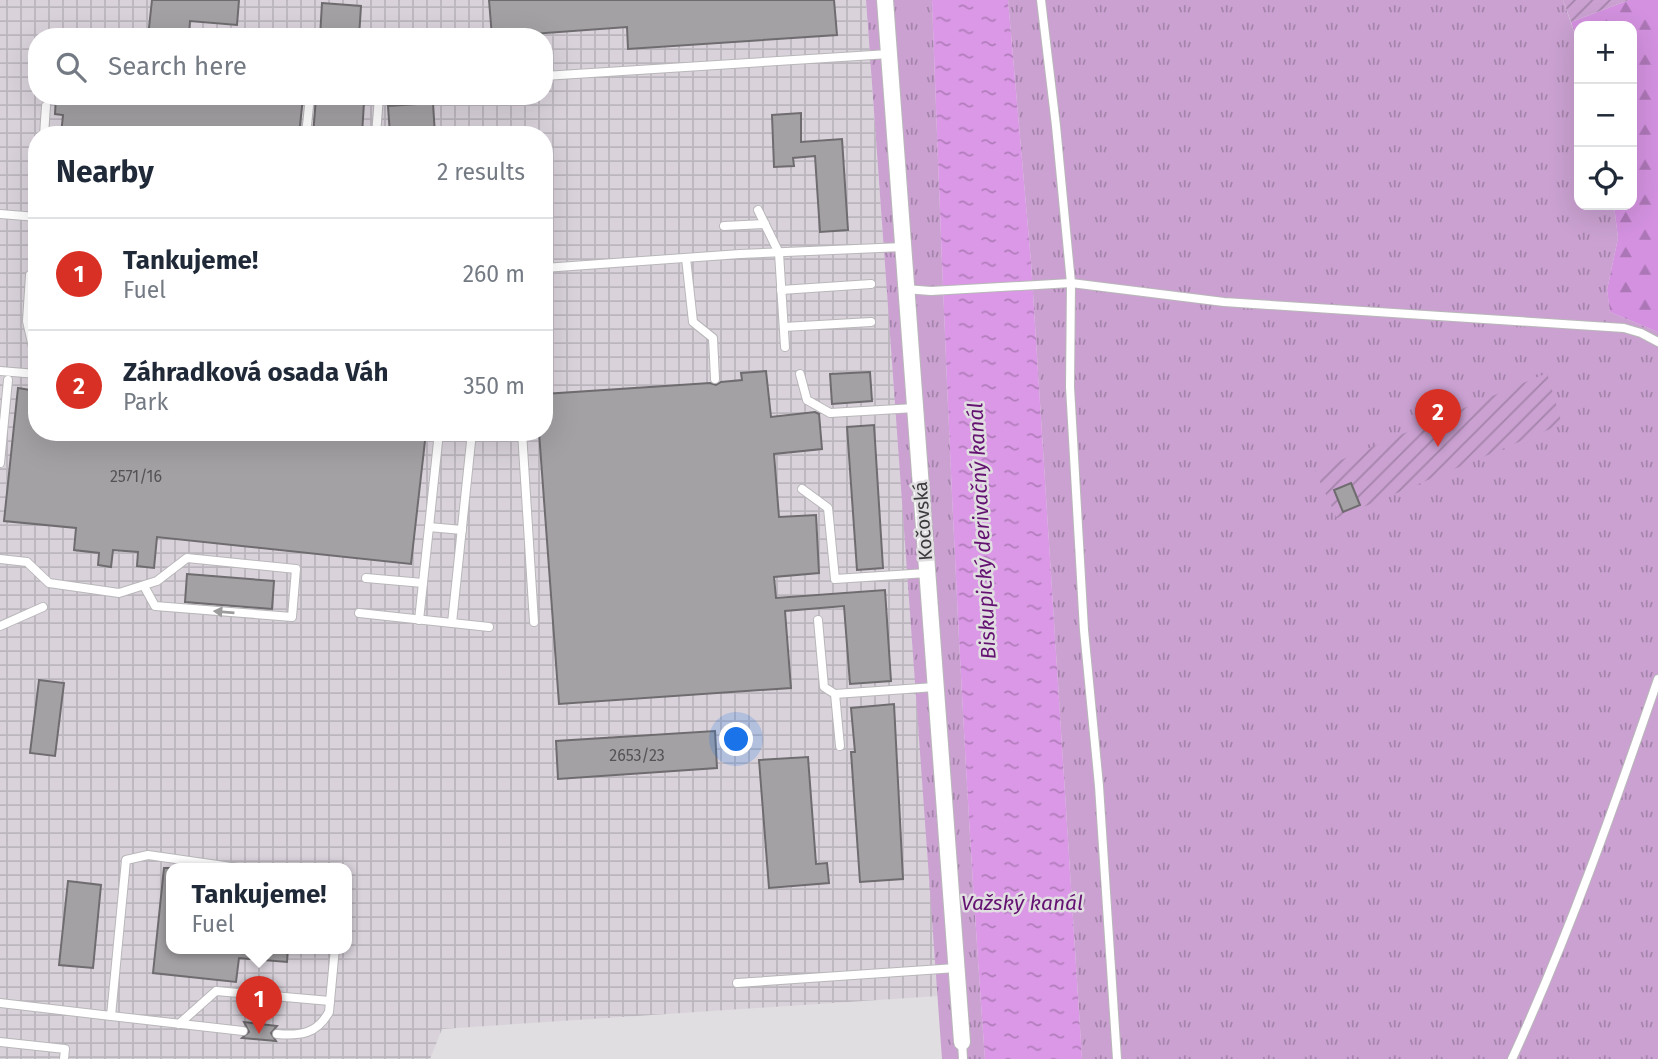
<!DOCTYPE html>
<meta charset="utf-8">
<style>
body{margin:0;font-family:"Fira Sans",sans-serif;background:#f6f6f7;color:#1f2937}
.controls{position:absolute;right:21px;top:21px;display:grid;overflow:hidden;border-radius:14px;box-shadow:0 7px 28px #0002}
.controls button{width:63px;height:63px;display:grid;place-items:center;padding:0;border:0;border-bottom:2px solid #e0e1e3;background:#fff;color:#1f2937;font:35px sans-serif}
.you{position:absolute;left:737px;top:740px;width:24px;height:24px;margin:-18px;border:5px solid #fff;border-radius:50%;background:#1a73e8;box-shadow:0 0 0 10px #1a73e833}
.badge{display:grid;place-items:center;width:46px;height:46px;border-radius:50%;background:#d93025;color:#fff;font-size:23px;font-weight:700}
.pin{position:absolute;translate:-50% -58px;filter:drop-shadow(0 2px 4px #0008)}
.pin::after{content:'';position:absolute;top:37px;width:24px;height:21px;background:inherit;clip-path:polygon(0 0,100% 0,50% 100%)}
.popup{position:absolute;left:166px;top:863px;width:186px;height:91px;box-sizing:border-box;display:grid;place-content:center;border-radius:14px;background:#fff;filter:drop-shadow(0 2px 5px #0005);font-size:23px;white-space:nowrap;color:#747a83}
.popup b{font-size:26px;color:#1f2937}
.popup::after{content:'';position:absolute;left:50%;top:100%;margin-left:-14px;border:14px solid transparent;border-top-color:#fff}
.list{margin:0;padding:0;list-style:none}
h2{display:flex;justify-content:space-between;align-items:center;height:91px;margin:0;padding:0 28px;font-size:30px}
h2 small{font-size:23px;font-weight:400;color:#747a83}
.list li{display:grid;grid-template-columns:46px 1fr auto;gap:21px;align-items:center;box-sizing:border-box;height:112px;padding:0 28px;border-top:2px solid #e0e1e3}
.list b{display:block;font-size:26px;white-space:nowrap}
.list p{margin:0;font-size:23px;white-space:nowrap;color:#747a83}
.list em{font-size:23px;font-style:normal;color:#747a83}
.icon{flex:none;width:38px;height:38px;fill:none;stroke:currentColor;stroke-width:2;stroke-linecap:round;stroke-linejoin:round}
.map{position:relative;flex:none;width:1658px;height:1059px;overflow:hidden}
.search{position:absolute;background:#fff;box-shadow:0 7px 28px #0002;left:28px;top:28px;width:525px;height:77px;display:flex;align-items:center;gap:18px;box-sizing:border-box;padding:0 24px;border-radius:28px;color:#747a83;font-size:26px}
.panel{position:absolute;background:#fff;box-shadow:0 7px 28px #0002;left:28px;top:126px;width:525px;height:315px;border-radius:28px}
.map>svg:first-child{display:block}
.industrial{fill:url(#industrial-grid);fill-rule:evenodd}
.grass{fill:url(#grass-tufts)}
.forest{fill:url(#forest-firs)}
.garden{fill:url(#garden-furrows)}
.water{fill:url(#water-ripples)}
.building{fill:#a4a1a4;stroke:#6f6c6f;stroke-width:2}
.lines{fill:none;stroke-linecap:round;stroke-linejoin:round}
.lane-casing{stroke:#b9b7b9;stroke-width:10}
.street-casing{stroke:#b9b7b9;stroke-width:18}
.lane{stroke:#fff;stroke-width:8}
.street{stroke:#fff;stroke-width:16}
.oneway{fill:#9d9c9d}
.labels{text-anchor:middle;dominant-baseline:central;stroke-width:5;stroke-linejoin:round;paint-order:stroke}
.number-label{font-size:16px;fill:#555455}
.street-label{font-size:19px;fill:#3b3a3b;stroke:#e0dee0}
.water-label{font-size:21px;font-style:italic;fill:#641272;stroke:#e0dee0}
</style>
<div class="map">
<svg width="1658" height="1059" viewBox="0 0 1658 1059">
<defs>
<pattern id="industrial-grid" width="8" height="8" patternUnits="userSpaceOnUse" patternTransform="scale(1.75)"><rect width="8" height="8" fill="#d9d2db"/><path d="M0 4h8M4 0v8" fill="none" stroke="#bbb5bd"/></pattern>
<pattern id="grass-tufts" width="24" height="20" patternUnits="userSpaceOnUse" patternTransform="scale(1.75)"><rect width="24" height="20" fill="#caa1d1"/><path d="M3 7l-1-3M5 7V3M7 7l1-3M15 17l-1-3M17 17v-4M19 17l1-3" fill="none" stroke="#a584ab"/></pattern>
<pattern id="forest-firs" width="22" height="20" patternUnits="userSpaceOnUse" patternTransform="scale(1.75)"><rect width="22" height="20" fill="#d391df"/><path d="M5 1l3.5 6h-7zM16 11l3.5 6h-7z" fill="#ac77b6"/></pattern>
<pattern id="garden-furrows" width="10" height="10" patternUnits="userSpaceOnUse" patternTransform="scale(1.75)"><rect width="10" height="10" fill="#caa1d1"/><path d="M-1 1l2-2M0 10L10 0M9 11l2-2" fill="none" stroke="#a584ab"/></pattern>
<pattern id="water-ripples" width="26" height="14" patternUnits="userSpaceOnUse" patternTransform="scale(1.75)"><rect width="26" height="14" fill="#da98e6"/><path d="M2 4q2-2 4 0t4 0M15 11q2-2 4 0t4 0" fill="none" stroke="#b27dbc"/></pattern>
</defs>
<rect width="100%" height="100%" fill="#e0dee0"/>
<!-- industrial -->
<path class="industrial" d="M0 0H866L938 996 442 1029 430 1059H0ZM37 37H544V96H37ZM37 135H544V432H37ZM172 868H346V948H172Z"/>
<!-- grass -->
<g class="grass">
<path d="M866 0H932C945 353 959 707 985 1059H942Z"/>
<polygon points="1008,0 1563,0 1579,46 1579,205 1614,205 1618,238 1607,290 1610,312 1658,332 1658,1059 1082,1059 1031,262"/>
</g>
<!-- forest -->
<polygon class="forest" points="1629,0 1658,0 1658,332 1610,312 1607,290 1618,238 1614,205 1632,205 1632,26 1579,26 1579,46 1571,22"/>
<!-- garden -->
<g class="garden">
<polygon points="1563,0 1629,0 1571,22"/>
<polygon points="1547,373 1562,424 1337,518 1315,471"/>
</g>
<!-- water -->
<path class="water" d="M932 0H1008L1031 262 1082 1059H985C959 707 945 353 932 0Z"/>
<!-- building -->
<g class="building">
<polygon points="152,0 239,0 237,25 190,21 189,37 148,37"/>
<polygon points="489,0 834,0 837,35 628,49 627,27 492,37"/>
<polygon points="322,3 361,6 359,37 320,37"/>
<polygon points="56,96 298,96 303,97 299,135 61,135 63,115 55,114"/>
<polygon points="316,98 364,102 362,135 313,135"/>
<polygon points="433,103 435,135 390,135 388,106"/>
<polygon points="801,113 801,142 842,139 848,230 820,232 815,156 793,158 794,166 774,167 772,115"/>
<polygon points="766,371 771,417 815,412 819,414 822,449 774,454 779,517 816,515 819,573 774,577 776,598 885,590 891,681 850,684 844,606 785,611 791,688 559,704 539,432 544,432 544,394 710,383 716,385 721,382 742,380 741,373"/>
<polygon points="870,372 872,401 832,404 830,374"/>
<polygon points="18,388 37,391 37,432 426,432 411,564 157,537 154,568 137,566 138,552 113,550 111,567 98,565 99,553 74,550 76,528 4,521"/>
<polygon points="874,425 883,568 857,570 847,427"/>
<polygon points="1351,483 1360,505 1343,512 1334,490"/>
<polygon points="187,574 274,581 272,609 185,602"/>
<polygon points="39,680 64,683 55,756 30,753"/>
<polygon points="894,704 903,879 860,882 851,752 855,752 851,708"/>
<polygon points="715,731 717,768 558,779 556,741"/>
<polygon points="808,757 816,864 827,863 829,883 769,888 759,760"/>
<polygon points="164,868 172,868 172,948 288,948 287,962 239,958 236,982 153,973"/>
<polygon points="68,881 101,885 93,968 59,965"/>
<polygon points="244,1022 277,1026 271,1033 276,1041 242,1038 249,1032"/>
</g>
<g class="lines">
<!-- lane casing -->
<g class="lane-casing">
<g id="lane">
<polyline points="1041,0 1056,126 1071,283 1070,387 1084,630 1099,786 1117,1059"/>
<polyline points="544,76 889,54"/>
<polyline points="44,135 46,106"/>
<polyline points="306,135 310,96"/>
<polyline points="376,135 379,96"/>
<polyline points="758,210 779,253 785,347"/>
<polyline points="0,214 37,217"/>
<polyline points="724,226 765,224"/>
<polyline points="686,258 693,322 713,338 715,379"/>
<polyline points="544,268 740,254 903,247"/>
<polyline points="905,289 931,291 1071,283 1224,302 1624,328 1641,333 1658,342"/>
<polyline points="781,290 871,284"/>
<polyline points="784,327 871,322"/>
<polyline points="35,356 27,321 30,275 37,275"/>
<polyline points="0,371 37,374"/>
<polyline points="800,374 807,400 830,413 915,408"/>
<polyline points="472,432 452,623 489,627"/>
<polyline points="522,432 534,622"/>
<polyline points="0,463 8,380"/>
<polyline points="802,489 828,508 835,579 927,573"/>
<polyline points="429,527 439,432"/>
<polyline points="0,559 27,562 49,583 119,593 157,581 187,558 296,569 292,617 155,606 144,586"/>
<polyline points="366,578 423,583"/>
<polyline points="359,613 452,623"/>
<polyline points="419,620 429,527 462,530"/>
<polyline points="818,620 824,687 835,694"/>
<polyline points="0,626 43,607"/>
<polyline points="840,746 835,694 935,687"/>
<polyline points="737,983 956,968"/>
<polyline points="0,1003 111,1016 126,860 148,855 238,868"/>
<polyline points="111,1016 243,1031"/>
<polyline points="179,1024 216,991 330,1001"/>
<path d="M277 1034C300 1036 317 1034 329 1012L335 948"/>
<polyline points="0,1042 65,1049 64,1059"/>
<polyline points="962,1042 963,1059"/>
<path d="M1512 1059C1569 935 1614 807 1658 679"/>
</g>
</g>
<!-- street casing -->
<g class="street-casing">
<polyline id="street" points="885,0 962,1042"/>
</g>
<!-- lane -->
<use href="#lane" class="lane"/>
<!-- street -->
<use href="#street" class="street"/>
</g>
<!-- one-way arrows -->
<defs><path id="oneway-solid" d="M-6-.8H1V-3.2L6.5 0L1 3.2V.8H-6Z" transform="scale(1.75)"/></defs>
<use class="oneway" href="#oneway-solid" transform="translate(224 612) rotate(-175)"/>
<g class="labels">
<!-- number labels -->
<g class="number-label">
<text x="136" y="476">2571/16</text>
<text x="637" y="755">2653/23</text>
</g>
<!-- street labels -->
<g class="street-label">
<text transform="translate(923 521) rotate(-94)">Kočovská</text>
</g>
<!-- water labels -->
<g class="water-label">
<text transform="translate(982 531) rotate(-93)">Biskupický derivačný kanál</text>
<text x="1022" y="903">Važský kanál</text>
</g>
</g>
</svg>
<div class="controls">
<button>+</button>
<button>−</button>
<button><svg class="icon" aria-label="locate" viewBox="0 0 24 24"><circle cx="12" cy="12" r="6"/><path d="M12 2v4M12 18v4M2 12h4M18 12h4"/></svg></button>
</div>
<div class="you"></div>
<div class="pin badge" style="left:259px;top:1034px">1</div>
<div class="popup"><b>Tankujeme!</b>Fuel</div>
<div class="pin badge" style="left:1438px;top:447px">2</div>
<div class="search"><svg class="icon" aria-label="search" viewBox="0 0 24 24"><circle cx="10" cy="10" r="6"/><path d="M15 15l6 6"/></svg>Search here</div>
<section class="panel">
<h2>Nearby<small>2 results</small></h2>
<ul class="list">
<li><span class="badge">1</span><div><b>Tankujeme!</b><p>Fuel</p></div><em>260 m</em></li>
<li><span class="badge">2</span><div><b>Záhradková osada Váh</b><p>Park</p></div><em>350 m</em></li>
</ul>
</section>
</div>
